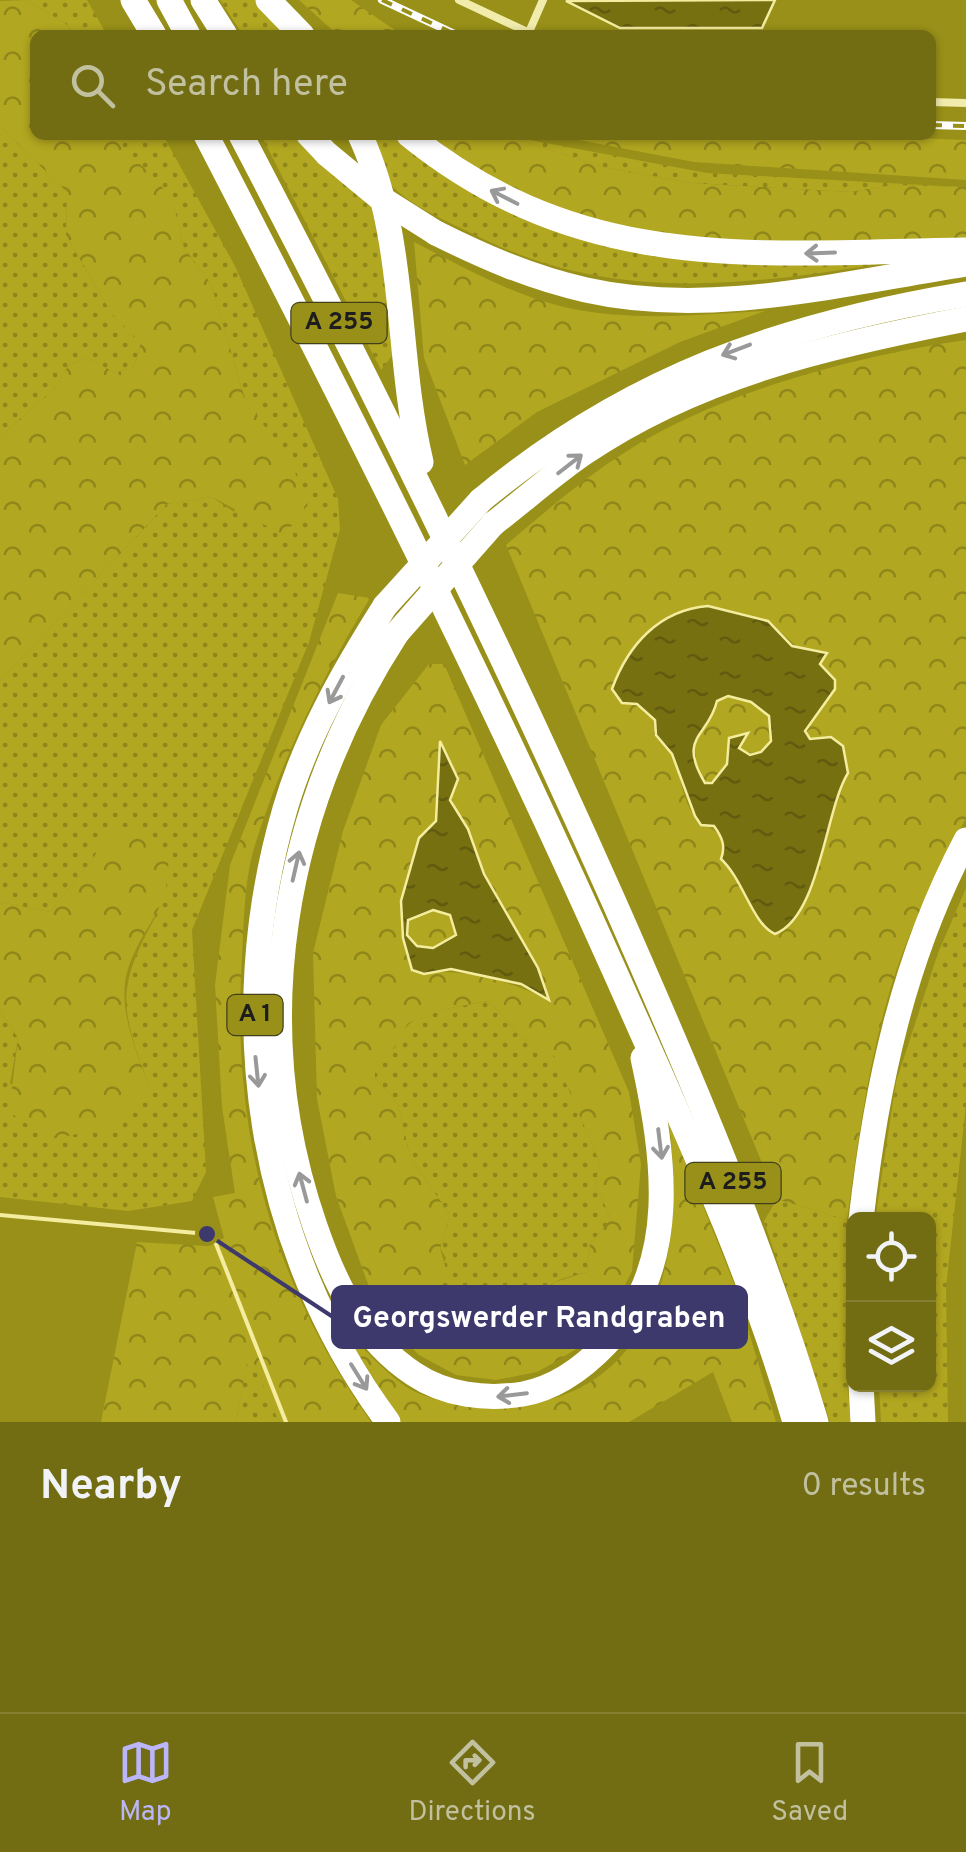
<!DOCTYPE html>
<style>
body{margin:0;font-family:Overpass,sans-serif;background:#7a7420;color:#f1f3f6}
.controls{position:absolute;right:30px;bottom:30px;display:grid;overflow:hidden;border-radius:15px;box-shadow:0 2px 8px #0004}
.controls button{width:90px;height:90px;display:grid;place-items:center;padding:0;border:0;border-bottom:2px solid #847f32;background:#726c12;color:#f1f3f6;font:50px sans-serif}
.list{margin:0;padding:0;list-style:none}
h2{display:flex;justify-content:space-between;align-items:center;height:130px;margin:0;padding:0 40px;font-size:42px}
h2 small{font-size:32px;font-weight:400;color:#c1c09f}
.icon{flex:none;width:55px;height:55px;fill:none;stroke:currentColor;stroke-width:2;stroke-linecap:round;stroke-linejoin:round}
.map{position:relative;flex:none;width:966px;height:1422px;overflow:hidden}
.search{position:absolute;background:#726c12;box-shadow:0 2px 8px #0004;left:30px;right:30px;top:30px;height:110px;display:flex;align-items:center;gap:25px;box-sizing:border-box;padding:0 35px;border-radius:15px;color:#c1c09f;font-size:38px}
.sheet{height:290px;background:#726c12}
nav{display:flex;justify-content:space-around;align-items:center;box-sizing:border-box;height:140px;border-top:2px solid #847f32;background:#726c12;font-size:28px;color:#c1c09f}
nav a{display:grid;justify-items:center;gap:5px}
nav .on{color:#bbb6fa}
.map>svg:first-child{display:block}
.grass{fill:url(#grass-dots)}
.forest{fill:url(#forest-crowns);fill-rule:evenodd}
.water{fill:url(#water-ripples);stroke:#f4ec9f;stroke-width:2.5;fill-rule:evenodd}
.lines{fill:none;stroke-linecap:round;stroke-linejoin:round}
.stream{stroke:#f4ec9f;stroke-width:4}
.lane{stroke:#f1ecac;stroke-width:8}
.highway{stroke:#fff;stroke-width:25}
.rail-casing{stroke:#fff;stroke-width:8}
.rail{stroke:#989018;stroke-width:4;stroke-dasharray:11;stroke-linecap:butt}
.highway-bridge{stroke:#fff;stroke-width:25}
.oneway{stroke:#999}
.labels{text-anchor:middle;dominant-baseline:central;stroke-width:9;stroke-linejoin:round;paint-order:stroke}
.shield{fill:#989018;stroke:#42401c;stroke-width:2.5}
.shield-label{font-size:25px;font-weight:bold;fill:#1d1d1d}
.leader{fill:none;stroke:#3d396c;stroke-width:4}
.callout-dot{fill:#3d396c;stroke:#989018;stroke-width:4}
.callout{fill:#3d396c;stroke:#3d396c;stroke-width:4}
.callout-label{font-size:30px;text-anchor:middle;font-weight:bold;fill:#fff}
</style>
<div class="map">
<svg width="966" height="1422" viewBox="0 0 966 1422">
<defs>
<pattern id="grass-dots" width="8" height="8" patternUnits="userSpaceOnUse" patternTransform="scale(2.5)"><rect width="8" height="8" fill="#b2a720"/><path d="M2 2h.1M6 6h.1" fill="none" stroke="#90871b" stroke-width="1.8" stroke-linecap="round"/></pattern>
<pattern id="forest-crowns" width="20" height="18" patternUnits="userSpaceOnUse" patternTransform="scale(2.5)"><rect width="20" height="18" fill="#b2a720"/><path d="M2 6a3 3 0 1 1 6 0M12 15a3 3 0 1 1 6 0" fill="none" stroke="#90871b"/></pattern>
<pattern id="water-ripples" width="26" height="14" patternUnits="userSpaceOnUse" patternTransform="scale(2.5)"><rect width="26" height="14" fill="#767010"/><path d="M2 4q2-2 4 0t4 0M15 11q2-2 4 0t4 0" fill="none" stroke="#605b0f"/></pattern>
</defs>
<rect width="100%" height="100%" fill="#989018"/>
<!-- grass -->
<g class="grass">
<polygon points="26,0 87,0 107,35 75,35 66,24"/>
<polygon points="220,0 256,0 285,35 243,35"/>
<polygon points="0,126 67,192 66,235 112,314 141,342 134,367 115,373 88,358 69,365 55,388 0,437"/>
<path d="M109 135H163L235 266 338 499 340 529 309 642 192 930 206 1172 192 1201 128 1211 0 1197V1011L18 1038 10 1084 149 1086C120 1006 115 990 157 914L112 828 93 859 50 912 0 902V681L167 504 212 497 234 512 266 430 244 396 211 284 184 248 174 206Z"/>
<polygon points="261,135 291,135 380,211 394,353 381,370"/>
<path d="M370 135H398L929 256C770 281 626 311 475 235 449 222 410 206 390 184 380 173 375 149 370 135Z"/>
<polygon points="503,135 707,173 959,187 894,185 850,192 691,183 604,167"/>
<polygon points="966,888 966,1105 946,1287 948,1422 881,1422 879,1385 928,1384 928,1220 876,1219 877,1207 896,1082 938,953"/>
<path d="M487 1001C502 1012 508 1024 520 1036 530 1046 545 1046 555 1056L599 1161 596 1186 611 1219 590 1244 587 1272C577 1275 564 1277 555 1282 534 1293 522 1313 495 1311L486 1297 459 1292 437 1304 428 1302 446 1258 440 1248 450 1215 410 1157 398 1104 375 1078V1063L395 1048C403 1008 455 1009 487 1001Z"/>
<polygon points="777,1199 847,1220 845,1359 851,1422 830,1422 764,1221"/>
<polygon points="249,1350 279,1422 236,1422"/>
</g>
<!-- forest -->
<g class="forest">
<polygon points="26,0 66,24 75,35 35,35 35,135 109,135 159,182 174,206 184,248 211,284 244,396 293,468 308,502 298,522 280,533 212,497 167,504 0,681 0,437 55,388 69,365 88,358 115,373 134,367 141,343 112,314 66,235 67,192 0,126 0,1"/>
<polygon points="299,0 351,0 402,35 338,35"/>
<path d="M431 135H503L604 167 691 183 850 192 894 185 966 187V240C774 241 588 268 431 135Z"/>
<polygon points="553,135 834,135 966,140 966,180 694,162"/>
<path d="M414 242C461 266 512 295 564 307 629 322 699 315 765 311L680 342 537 412 465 465 424 358Z"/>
<path d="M966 340V818C938 872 909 928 891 987 868 1063 858 1141 847 1220L777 1199 506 545C545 512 584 478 627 451 719 392 859 355 966 340ZM708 606 768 621 835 680V688L805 731 810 739 831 738 848 773 795 917 744 884 721 859C731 832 709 831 695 816 682 802 681 772 672 755 664 741 657 737 655 720L637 704Z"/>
<path d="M338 593 370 598C323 676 282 758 255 845 244 880 244 921 242 958 231 1131 271 1280 371 1422H279L249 1352 236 1422H101L137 1242 207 1246 224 1238 213 1197 235 1193 222 1107 215 985 230 865Z"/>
<path d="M429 664H444L629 1092 641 1164 632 1271 615 1305 576 1349 555 1362 537 1372 496 1380 456 1375 419 1355 380 1317 336 1196 317 1099 313 953 343 831 381 725ZM437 764 484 874 549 999C511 983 466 967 424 974L403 938C415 892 449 807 437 764ZM487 1001C502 1012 508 1024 520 1036 530 1046 545 1046 555 1057L599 1161 596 1186 611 1219 590 1244 587 1272 555 1282 532 1300 504 1312 495 1311 476 1291C460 1292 443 1305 428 1302L446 1269 440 1248 450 1215 410 1157 398 1104 375 1078V1063L388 1058 408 1023 445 1009Z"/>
<path d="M728 696 751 702 769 716 771 741 761 752 744 753 738 748 748 733 729 749 727 764 717 779 705 783C677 735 708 739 717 701Z"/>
<path d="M134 827 149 834 168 854C171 909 148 917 130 963 114 1003 136 1049 149 1086L116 1127 50 1139 9 1112 18 1038 0 1011V902L50 912 93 859 111 828Z"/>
<path d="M433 910C449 911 457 919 456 935L433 948 416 947 407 935 408 920Z"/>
<path d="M668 1118 735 1286 776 1422H732L713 1372 629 1422H401L342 1328C363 1346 386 1375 410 1389 436 1404 477 1407 506 1406 662 1399 687 1243 668 1118Z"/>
</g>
<!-- water -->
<g class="water">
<polygon points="775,0 762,28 620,28 566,1"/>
<path d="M708 606 768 621 792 646 827 653 820 664 835 680V689L805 731 810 739 831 737 843 746 848 773C825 810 820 917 775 934 753 925 743 879 721 859 726 846 722 837 714 826L701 825 695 816 672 754 656 735 655 720 637 704 622 703 612 689C628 645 659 610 708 606ZM728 696 751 702 769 716 771 741 761 752 750 755 739 748 748 733 729 738 727 764 712 783H705C677 736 708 738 717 701Z"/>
<path d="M440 741 458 779 450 800 468 829 484 874 538 968 549 1000 521 984 451 969 424 974 412 970 403 938 401 901 419 838 436 821ZM433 910 450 915 456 935 433 948 417 946 407 935 408 920Z"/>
</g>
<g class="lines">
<!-- stream -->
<polyline class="stream" points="0,1215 207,1234 216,1244 286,1422"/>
<!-- lane -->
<g class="lane">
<polyline points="459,0 534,35"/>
<polyline points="529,32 543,0"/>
<polyline points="931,102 966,103"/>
</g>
<!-- highway -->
<g class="highway">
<polyline points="133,0 154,35"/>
<polyline points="169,0 188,35"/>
<polyline points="203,0 225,35"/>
<polyline points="268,0 302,35"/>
<path d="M206 135C349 411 488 688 615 972 681 1121 750 1266 795 1422"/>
<path d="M241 135C373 387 498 641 614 902 689 1072 763 1244 816 1422"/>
<polyline points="309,135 327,154"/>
<path d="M360 135C408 239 395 353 421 462"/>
<path d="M409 135C584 276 757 253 966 250"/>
<path d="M436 233C484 257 532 278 586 290 710 318 843 283 966 264"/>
<path d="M481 500C628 378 780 325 966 294"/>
<path d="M493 524C523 501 552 475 584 453 699 375 832 345 966 319"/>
<path d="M385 606C345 669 306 737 285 809 224 1017 258 1247 388 1422"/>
<path d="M397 633C282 810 245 1025 315 1226 335 1284 361 1339 414 1374 445 1395 486 1400 523 1394 556 1388 583 1368 606 1344 682 1265 664 1155 643 1058"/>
<path d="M861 1220C876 1086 903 959 966 840"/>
<polyline points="861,1384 863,1422"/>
</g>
<!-- rail casing -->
<g class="rail-casing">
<g id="rail">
<polyline points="382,0 457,35"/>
<polyline points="931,125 966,126"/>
</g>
</g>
<!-- rail -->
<use href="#rail" class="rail"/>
<!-- highway-bridge -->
<g class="highway-bridge">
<polyline points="327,154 379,197 436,233"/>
<polyline points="385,606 481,500"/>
<polyline points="397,633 493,524"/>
</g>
</g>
<!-- one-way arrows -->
<defs><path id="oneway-shaft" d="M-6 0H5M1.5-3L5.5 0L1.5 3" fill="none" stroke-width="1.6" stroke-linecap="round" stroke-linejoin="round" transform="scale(2.5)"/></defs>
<g class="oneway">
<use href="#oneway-shaft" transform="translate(504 197) rotate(-153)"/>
<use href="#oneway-shaft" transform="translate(820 253) rotate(178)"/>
<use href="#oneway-shaft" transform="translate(736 350) rotate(159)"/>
<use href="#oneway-shaft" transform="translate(570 464) rotate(-38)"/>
<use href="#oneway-shaft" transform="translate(336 690) rotate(118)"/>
<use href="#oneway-shaft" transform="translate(296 866) rotate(-77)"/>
<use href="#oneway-shaft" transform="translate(257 1072) rotate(84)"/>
<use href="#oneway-shaft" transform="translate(660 1144) rotate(83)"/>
<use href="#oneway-shaft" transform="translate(303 1187) rotate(-105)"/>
<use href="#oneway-shaft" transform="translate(359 1377) rotate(58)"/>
<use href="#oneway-shaft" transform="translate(512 1395) rotate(173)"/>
</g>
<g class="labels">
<!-- shield labels -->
<g class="shield">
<rect x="291.5" y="303" width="95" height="40" rx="8"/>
<rect x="227.5" y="995" width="55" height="40" rx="8"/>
<rect x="685.5" y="1163" width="95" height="40" rx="8"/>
</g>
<g class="shield-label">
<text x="339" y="323">A 255</text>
<text x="255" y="1015">A 1</text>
<text x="733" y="1183">A 255</text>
</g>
</g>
<!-- callouts -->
<path class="leader" d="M207 1234L333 1317"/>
<circle class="callout-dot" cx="207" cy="1234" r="10"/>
<rect class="callout" x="333" y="1287" width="413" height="60" rx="10"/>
<g class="callout-label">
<text x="539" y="1327">Georgswerder Randgraben</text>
</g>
</svg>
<div class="controls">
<button><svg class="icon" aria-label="locate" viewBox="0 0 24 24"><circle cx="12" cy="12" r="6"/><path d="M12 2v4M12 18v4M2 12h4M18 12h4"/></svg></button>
<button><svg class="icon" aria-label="layers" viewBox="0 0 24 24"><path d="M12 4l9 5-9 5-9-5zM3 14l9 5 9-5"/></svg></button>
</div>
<div class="search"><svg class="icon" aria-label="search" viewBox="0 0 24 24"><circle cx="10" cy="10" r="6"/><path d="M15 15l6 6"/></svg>Search here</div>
</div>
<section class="sheet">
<h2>Nearby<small>0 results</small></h2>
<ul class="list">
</ul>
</section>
<nav>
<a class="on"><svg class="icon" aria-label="map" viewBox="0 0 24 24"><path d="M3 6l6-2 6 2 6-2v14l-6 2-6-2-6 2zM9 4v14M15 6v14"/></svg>Map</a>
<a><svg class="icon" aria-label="directions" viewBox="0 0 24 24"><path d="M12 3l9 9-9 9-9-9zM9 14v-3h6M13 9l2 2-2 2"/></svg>Directions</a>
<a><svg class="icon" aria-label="saved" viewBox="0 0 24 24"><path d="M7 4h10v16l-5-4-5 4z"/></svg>Saved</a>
</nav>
